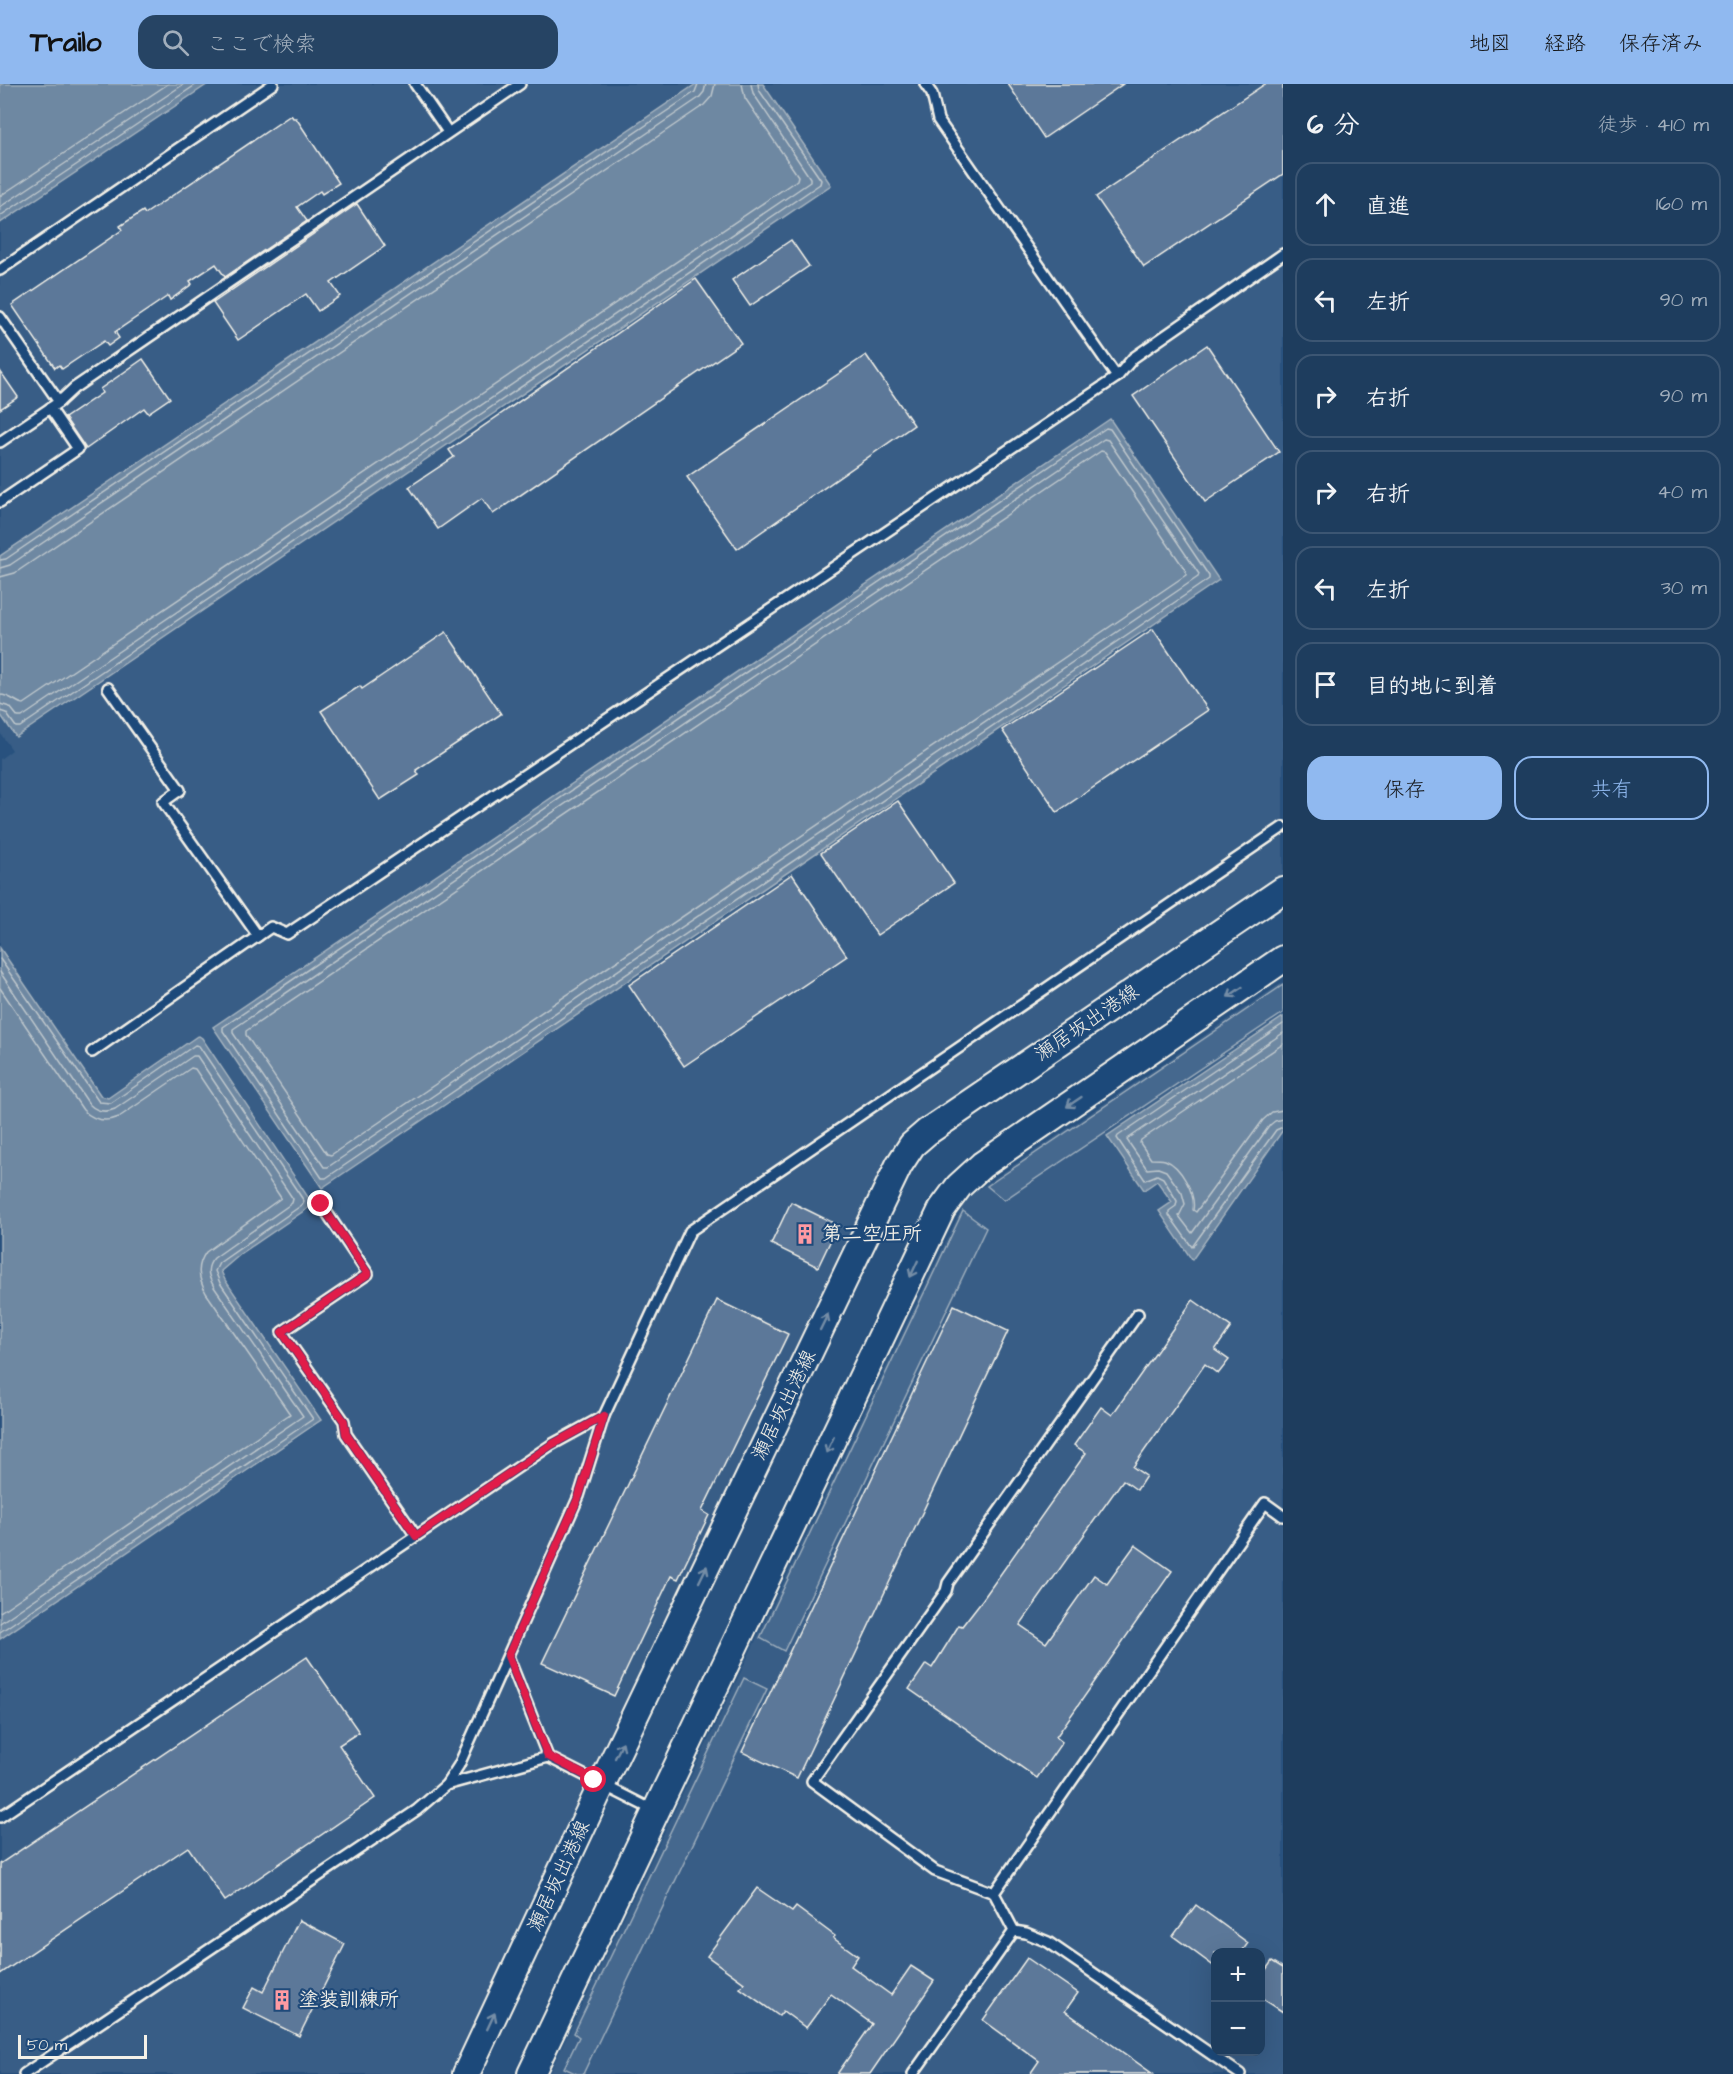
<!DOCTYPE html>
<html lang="ja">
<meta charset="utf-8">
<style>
body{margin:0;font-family:"Architects Daughter","Klee One",sans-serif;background:#264464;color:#f1f3f6}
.controls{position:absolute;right:18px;bottom:18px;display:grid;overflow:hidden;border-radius:12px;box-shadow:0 6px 24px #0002}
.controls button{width:54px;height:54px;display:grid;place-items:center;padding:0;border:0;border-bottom:2px solid #3c5673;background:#1e3d5e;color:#f1f3f6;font:30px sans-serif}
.scale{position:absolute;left:18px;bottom:15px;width:129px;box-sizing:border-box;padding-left:6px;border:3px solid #f4f1e8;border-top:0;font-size:16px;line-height:21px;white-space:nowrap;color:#f4f1e8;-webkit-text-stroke:4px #1f4a7a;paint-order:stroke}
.stop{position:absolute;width:18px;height:18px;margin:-14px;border:4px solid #e11d48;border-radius:50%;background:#fff}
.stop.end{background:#e11d48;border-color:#fff;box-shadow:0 2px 6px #0008}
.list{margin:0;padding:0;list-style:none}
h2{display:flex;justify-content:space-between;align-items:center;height:78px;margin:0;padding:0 24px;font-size:26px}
h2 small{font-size:20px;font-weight:400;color:#a1aebc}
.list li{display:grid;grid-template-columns:39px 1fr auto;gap:18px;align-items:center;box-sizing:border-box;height:84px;margin:0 12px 12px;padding:0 12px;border:2px solid #3c5673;border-radius:18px}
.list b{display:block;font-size:22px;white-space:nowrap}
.list em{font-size:20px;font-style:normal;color:#a1aebc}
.actions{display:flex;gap:12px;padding:18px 24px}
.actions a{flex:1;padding:14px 0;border:2px solid #90b9f0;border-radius:18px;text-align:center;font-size:21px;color:#90b9f0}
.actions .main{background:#90b9f0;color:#111}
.icon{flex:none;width:33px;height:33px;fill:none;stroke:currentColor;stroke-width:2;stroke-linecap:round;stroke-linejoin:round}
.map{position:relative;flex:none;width:1283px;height:1990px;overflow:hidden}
header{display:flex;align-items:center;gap:36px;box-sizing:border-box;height:84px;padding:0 30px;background:#90b9f0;color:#111}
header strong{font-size:28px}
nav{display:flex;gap:33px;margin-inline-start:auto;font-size:21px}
.search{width:420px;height:54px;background:#264464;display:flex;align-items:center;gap:15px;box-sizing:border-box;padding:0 21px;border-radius:18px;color:#a1aebc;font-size:22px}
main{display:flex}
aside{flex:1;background:#1e3d5e}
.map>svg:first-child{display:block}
.built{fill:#375d86;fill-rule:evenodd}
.green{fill:#45688e;stroke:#9cacbb;stroke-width:1.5}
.water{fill:#6e88a2;stroke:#a4b2be;stroke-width:1.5}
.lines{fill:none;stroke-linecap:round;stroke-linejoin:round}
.shore{stroke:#bec7cc;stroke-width:1.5}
.building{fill:#5b7899;stroke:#f4f1e8;stroke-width:1.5}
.service-casing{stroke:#f4f1e8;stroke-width:14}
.secondary-casing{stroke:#f4f1e8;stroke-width:30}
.service{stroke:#1f4a7a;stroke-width:9}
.secondary{stroke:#1f4a7a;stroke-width:26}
.oneway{stroke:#748da6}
.route{stroke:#e11d48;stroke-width:8}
.labels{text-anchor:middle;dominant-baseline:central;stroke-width:4.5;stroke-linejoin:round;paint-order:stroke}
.street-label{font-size:20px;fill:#f4f1e8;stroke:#1f4a7a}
.poi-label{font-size:20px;font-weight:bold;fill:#f4f1e8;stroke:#1f4a7a;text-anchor:start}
</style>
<header>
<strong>Trailo</strong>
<div class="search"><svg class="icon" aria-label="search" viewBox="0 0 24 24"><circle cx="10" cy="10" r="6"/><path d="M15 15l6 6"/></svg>ここで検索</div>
<nav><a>地図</a><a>経路</a><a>保存済み</a></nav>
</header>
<main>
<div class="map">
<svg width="1283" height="1990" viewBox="0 0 1283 1990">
<rect width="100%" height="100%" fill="#28517e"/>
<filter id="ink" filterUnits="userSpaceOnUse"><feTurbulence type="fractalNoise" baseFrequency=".0167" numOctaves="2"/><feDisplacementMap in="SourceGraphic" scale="12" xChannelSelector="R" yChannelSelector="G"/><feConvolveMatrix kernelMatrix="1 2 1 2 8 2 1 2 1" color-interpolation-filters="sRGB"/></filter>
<g filter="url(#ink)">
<!-- built -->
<g class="built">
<polygon points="208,0 1283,0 1283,792 902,1055 454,1990 0,1990 0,1555 319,1339 316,1327 225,1196 221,1187 242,1169 311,1122 312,1119 202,954 196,953 108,1014 101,1012 0,864 0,675 12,666 0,649 0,139"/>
<path d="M1283 898V1990H549L967 1113ZM1216 1868H1260V1968H1216Z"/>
</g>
<!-- green -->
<g class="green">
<polygon points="1283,901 1283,929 1004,1116 987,1102"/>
<polygon points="963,1127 986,1144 784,1567 760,1554"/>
<polygon points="744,1594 767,1605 583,1990 577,1990 564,1984 579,1953 574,1949"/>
</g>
<!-- water -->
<g class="water">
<polygon points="0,0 208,0 0,139"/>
<polygon points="696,0 763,0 831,101 16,653 0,630 0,472"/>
<polygon points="1110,335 1219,496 322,1104 213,943"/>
<polygon points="0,864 101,1012 108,1014 196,953 199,952 202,954 312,1119 311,1122 242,1169 221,1187 225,1196 321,1336 0,1555"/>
<polygon points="1283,933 1283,1046 1192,1176 1159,1127 1172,1118 1157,1097 1144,1106 1107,1052"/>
</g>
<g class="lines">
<!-- shore -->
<g class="shore">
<polyline points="0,112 168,0"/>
<polyline points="0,123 184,0"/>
<polyline points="0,132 197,0"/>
<polygon points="1106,344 1110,345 1209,492 1209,495 326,1094 322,1094 223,947 223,943"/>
<polygon points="1104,355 1108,356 1199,490 1198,493 328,1083 324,1083 233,949 233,945"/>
<polygon points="1101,367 1105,368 1186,487 1186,491 331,1071 327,1070 246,951 246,947"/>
<polyline points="0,476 6,475 695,8 698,0"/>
<polyline points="0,484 10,481 699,14 704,8 706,0"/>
<polyline points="0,493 15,489 704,21 712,12 715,0"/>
<path d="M0 611C11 611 17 620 24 620L797 96 798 92 745 14 742 0"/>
<polyline points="0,620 10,623 18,633 22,633 810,98 810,94 753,9 751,0"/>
<polyline points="0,627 6,629 16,643 20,643 820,100 821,96 759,6 758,0"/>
<polyline points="0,875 99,1018 111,1019 195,961 199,962 304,1117 302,1121 219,1179 215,1187 220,1199 313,1335 0,1548"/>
<path d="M0 888 89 1020C96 1027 105 1029 115 1025L193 972H197L293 1115 292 1119 214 1174C205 1184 208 1192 214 1203L303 1332 0 1539"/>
<path d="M0 904 83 1026C93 1036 105 1039 119 1033L191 984 195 985 281 1114 206 1168C196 1182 198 1194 206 1209L290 1330 0 1528"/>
<polyline points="1283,940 1118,1052 1117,1054 1145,1096 1157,1091 1163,1094 1177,1117 1176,1122 1169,1127 1169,1131 1192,1163 1276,1046 1283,1043"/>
<polyline points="1283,949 1129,1054 1127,1056 1147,1085 1158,1084 1166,1087 1182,1109 1185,1120 1179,1132 1192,1149 1270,1041 1275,1037 1283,1035"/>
<path d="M1283 960 1141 1056 1140 1059 1151 1075C1156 1075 1161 1075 1165 1076 1181 1082 1196 1110 1193 1126L1196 1128 1263 1036 1272 1028 1283 1026"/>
</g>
</g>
<!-- building -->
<g class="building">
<polygon points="1008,0 1123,0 1044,54"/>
<polygon points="1265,0 1283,0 1283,90 1144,183 1096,113"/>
<polygon points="291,31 293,34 296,34 339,99 322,110 320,107 297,123 307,137 225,193 216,180 190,197 192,200 170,216 168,212 115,248 119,254 108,262 104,257 62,285 59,281 55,284 12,221 122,146 120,142 143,127 145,130"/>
<polygon points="357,120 385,162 331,199 340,212 318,227 306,210 238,256 213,219"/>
<polygon points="791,156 809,182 750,222 732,196"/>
<polygon points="696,195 741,259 493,430 482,414 438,445 409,403 454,373 449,366"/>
<polygon points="1207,261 1279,368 1205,418 1133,312"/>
<polygon points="866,271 914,341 737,465 687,393"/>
<polygon points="143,275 170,314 148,329 144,324 86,365 65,334 102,309 100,305"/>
<polygon points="0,287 18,313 0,325"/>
<polygon points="1153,545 1208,626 1057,728 1002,646"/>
<polygon points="446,548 501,630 416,686 419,691 380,716 321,627 360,602 362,605"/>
<polygon points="898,717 954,799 877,851 821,769"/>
<polygon points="792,790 847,872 684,982 629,901"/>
<polygon points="791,1118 838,1141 818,1183 771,1160"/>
<polygon points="717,1216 788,1250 702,1427 709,1431 678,1495 671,1492 614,1612 542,1579"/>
<polygon points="1193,1216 1231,1243 1215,1266 1229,1276 1218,1290 1205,1280 1133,1383 1146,1392 1137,1406 1123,1396 1020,1541 1046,1559 1094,1491 1107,1500 1135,1461 1172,1487 1056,1653 1062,1658 1037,1694 909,1605 926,1580 932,1584 959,1541 962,1542 983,1515 1086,1369 1074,1361 1101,1323 1112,1331"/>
<polygon points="954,1221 1008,1247 797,1694 742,1668"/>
<polygon points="307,1573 359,1648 339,1661 375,1714 225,1817 188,1763 0,1890 0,1780"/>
<polygon points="757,1804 792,1828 796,1823 835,1852 833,1854 858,1872 851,1882 891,1911 911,1882 934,1897 870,1990 837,1990 872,1940 831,1910 806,1944 783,1927 779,1932 740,1904 744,1899 707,1872"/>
<polygon points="1196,1821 1248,1859 1241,1869 1215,1869 1215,1883 1173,1852"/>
<polygon points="299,1836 345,1860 299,1952 243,1924 254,1903 263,1908"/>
<polygon points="1027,1874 1078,1909 1065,1927 1153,1990 1030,1990 1039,1977 983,1936"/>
<polygon points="1272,1877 1283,1884 1283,1928 1260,1913 1260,1894"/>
</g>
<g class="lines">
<!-- service casing -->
<g class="service-casing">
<g id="service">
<polyline points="415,0 448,48"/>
<polyline points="925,0 932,10 938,36 1117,293"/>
<polyline points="0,186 273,0"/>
<polyline points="0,233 59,318"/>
<polyline points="0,358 59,318 74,304 520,0"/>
<polyline points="0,418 78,365 50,324"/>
<polyline points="108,604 180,706 163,718 258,852"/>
<polyline points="92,968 271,843 287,850 1117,293 1133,274 1283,170"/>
<polyline points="321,1120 368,1190 282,1248 344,1337 346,1350 416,1452"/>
<polyline points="548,1673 653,1726"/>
<polyline points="446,1701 548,1673 508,1572"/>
<polyline points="0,1733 551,1361 604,1332"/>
<polyline points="994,1809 935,1787 812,1697 946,1507 948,1499 1138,1230"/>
<polyline points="1014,1847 994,1809 1265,1419 1283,1432"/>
<polyline points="1014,1847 1026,1849 1048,1858 1240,1990"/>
<polyline points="24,1990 417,1726 446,1701 459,1681 579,1412 604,1332 690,1147 1283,743"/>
<polyline points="913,1990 1014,1847"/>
</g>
</g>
<!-- secondary casing -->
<g class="secondary-casing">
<g id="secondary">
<polyline points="466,1990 602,1700 899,1081 912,1061 927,1048 1283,806"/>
<polyline points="531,1990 942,1125 959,1102 982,1081 1283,875"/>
</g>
</g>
<!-- service -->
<use href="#service" class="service"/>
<!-- secondary -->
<use href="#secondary" class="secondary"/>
</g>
<!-- one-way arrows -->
<defs><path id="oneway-shaft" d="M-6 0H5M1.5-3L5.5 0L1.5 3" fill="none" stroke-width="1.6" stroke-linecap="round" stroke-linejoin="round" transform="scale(1.5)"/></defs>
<g class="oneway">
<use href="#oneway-shaft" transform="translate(1235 908) rotate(146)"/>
<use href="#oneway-shaft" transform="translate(1074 1018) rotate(146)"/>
<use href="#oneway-shaft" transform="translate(914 1185) rotate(115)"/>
<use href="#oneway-shaft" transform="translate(824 1238) rotate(-64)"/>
<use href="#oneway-shaft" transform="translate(830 1361) rotate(115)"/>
<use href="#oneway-shaft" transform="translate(703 1490) rotate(-64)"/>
<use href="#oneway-shaft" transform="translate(619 1666) rotate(-64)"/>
<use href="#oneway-shaft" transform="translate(491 1937) rotate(-65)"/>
</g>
</g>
<g class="lines" filter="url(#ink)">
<!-- route -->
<polyline class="route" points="321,1120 368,1190 282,1248 344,1337 346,1350 416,1452 551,1361 604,1332 579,1412 508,1572 548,1672 594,1696"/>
</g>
<!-- icons -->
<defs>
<g id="building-bare" transform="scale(1.62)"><path d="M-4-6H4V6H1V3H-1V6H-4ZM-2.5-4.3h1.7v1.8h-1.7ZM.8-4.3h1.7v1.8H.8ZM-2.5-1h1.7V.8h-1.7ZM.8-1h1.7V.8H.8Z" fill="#ff9aa2" stroke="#1f4a7a" stroke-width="2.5" paint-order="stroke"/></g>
</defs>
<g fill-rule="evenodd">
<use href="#building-bare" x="805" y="1150"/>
<use href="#building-bare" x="282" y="1916"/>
</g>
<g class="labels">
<!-- street labels -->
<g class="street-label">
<text transform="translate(1087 939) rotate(-34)">瀬居坂出港線</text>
<text transform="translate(784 1321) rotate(-64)">瀬居坂出港線</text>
<text transform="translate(559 1792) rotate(-65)">瀬居坂出港線</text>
</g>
<!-- poi labels -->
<g class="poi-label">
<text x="822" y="1150">第二空圧所</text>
<text x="299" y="1916">塗装訓練所</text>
</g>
</g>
</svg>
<div class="controls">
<button>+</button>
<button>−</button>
</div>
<div class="scale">50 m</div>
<div class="stop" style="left:594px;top:1696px"></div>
<div class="stop end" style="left:321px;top:1120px"></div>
</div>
<aside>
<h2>6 分<small>徒歩 · 410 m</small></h2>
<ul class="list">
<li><svg class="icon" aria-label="ahead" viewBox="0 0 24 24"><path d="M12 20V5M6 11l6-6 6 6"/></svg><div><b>直進</b></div><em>160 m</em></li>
<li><svg class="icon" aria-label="left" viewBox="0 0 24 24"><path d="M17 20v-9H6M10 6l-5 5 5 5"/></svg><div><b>左折</b></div><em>90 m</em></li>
<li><svg class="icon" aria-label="right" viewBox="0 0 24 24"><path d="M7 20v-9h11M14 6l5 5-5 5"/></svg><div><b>右折</b></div><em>90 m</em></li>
<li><svg class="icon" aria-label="right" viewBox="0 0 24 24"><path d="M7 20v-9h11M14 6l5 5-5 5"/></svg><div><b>右折</b></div><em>40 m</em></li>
<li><svg class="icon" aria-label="left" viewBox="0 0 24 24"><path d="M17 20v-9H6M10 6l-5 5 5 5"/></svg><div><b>左折</b></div><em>30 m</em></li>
<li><svg class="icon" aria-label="arrive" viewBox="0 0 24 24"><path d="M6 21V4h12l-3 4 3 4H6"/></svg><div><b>目的地に到着</b></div></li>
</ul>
<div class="actions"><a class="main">保存</a><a>共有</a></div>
</aside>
</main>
